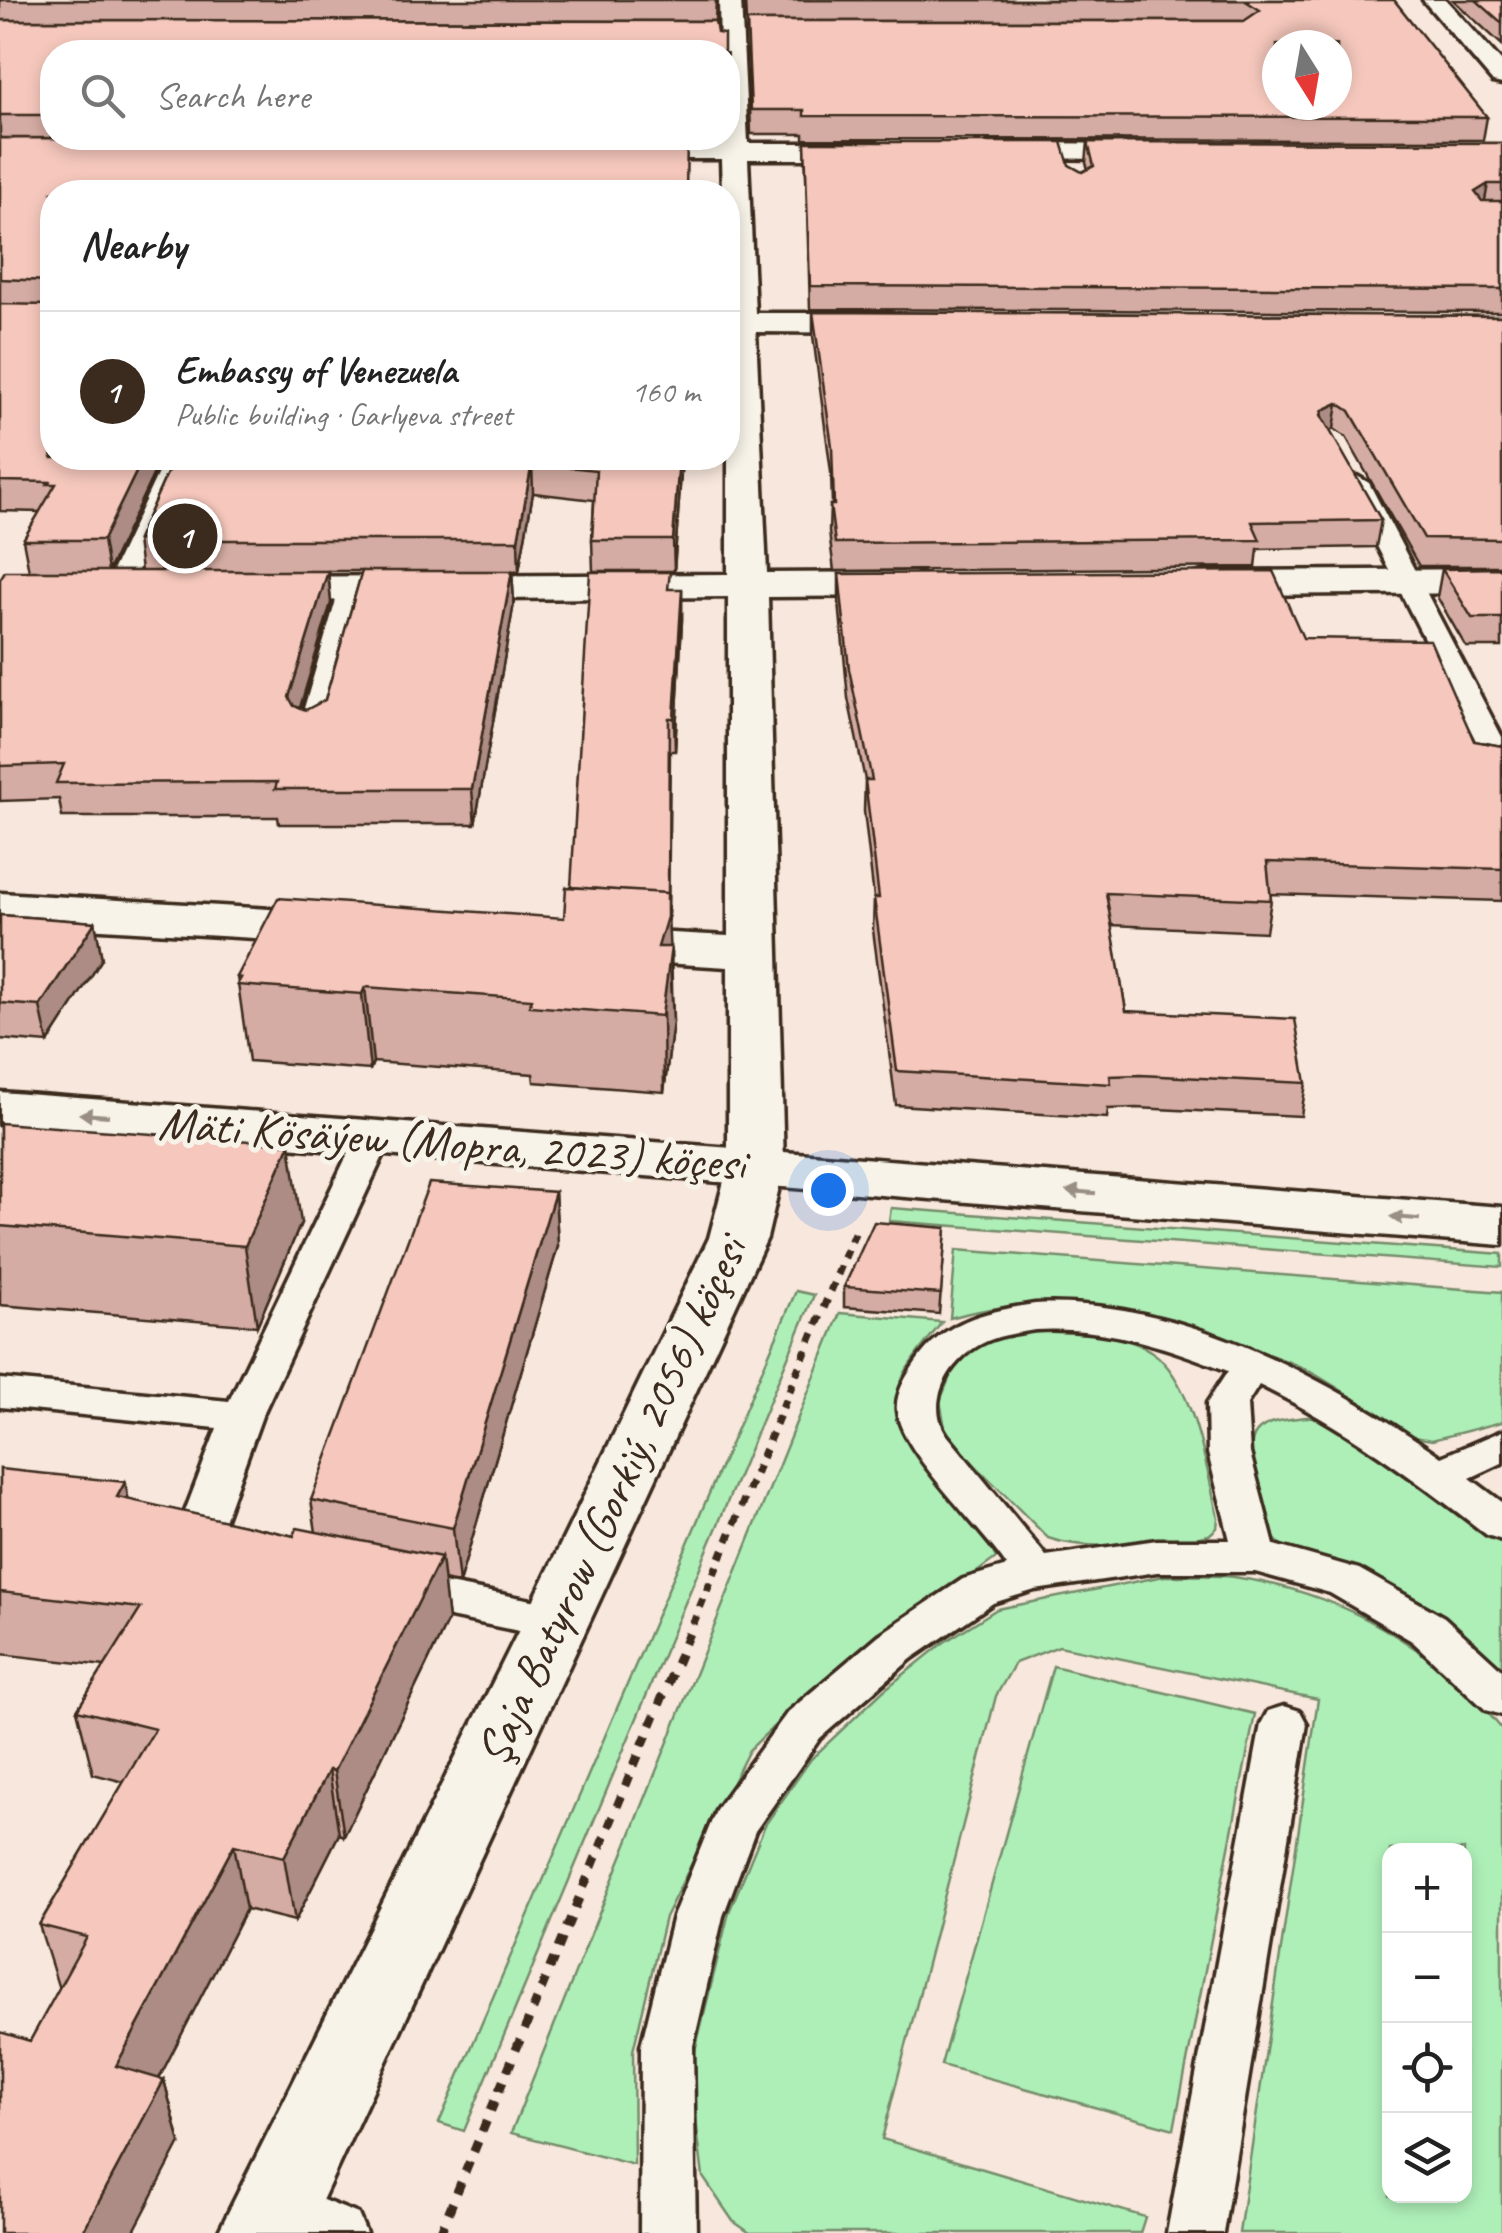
<!DOCTYPE html>
<meta charset="utf-8">
<style>
body{margin:0;font-family:Caveat,sans-serif;background:#f2f2f2;color:#222}
.controls{position:absolute;right:30px;bottom:30px;display:grid;overflow:hidden;border-radius:20px;box-shadow:0 5px 15px #0003}
.controls button{width:90px;height:90px;display:grid;place-items:center;padding:0;border:0;border-bottom:2px solid #e0e0e0;background:#fff;color:#222;font:50px sans-serif}
.compass{position:absolute;left:1262px;top:30px;width:90px;height:90px;border-radius:50%;background:#fff;box-shadow:0 5px 15px #0003;rotate:169deg}
.you{position:absolute;left:828px;top:1190px;width:35px;height:35px;margin:-25px;border:8px solid #fff;border-radius:50%;background:#1a73e8;box-shadow:0 0 0 15px #1a73e833}
.badge{display:grid;place-items:center;width:65px;height:65px;border-radius:50%;background:#3b2a1e;color:#fff;font-size:32px;font-weight:700}
.pin{position:absolute;translate:-50% -50%;border:5px solid #fff;box-shadow:0 2px 10px #0006}
.list{margin:0;padding:0;list-style:none}
h2{display:flex;justify-content:space-between;align-items:center;height:130px;margin:0;padding:0 40px;font-size:42px}
h2 small{font-size:32px;font-weight:400;color:#767676}
.list li{display:grid;grid-template-columns:65px 1fr auto;gap:30px;align-items:center;box-sizing:border-box;height:160px;padding:0 40px;border-top:2px solid #e0e0e0}
.list b{display:block;font-size:38px;white-space:nowrap}
.list p{margin:0;font-size:32px;white-space:nowrap;color:#767676}
.list em{font-size:32px;font-style:normal;color:#767676}
.icon{flex:none;width:55px;height:55px;fill:none;stroke:currentColor;stroke-width:2;stroke-linecap:round;stroke-linejoin:round}
.map{position:relative;flex:none;width:1502px;height:2233px;overflow:hidden}
.search{position:absolute;background:#fff;box-shadow:0 5px 15px #0003;left:40px;top:40px;width:700px;height:110px;display:flex;align-items:center;gap:25px;box-sizing:border-box;padding:0 35px;border-radius:40px;color:#767676;font-size:38px}
.panel{position:absolute;background:#fff;box-shadow:0 5px 15px #0003;left:40px;top:180px;width:700px;height:290px;border-radius:40px}
.map>svg:first-child{display:block}
.green{fill:#aeefb8;stroke:#748c6b;stroke-width:2.5;fill-rule:evenodd}
.lines{fill:none;stroke-linecap:round;stroke-linejoin:round}
.lane-casing{stroke:#3b2a1e;stroke-width:7}
.street-casing{stroke:#3b2a1e;stroke-width:7}
.secondary-casing{stroke:#3b2a1e;stroke-width:7}
.path-far1{stroke:#3b2a1e;stroke-width:8;stroke-dasharray:9 9;stroke-linecap:butt}
.path{stroke:#3b2a1e;stroke-width:9;stroke-dasharray:11 11;stroke-linecap:butt}
.lane{fill:#f7f3e8;fill-rule:evenodd}
.street{fill:#f7f3e8;fill-rule:evenodd}
.secondary{fill:#f7f3e8;fill-rule:evenodd}
.wall{fill:#d4aca3;stroke:#3b2a1e;stroke-width:2.5;fill-rule:evenodd}
.shaded-wall{fill:#ac8c84;stroke:#3b2a1e;stroke-width:2.5}
.building{fill:#f6c8bd;stroke:#3b2a1e;stroke-width:2.5;fill-rule:evenodd}
.oneway{fill:#998e83}
.labels{text-anchor:middle;dominant-baseline:central;stroke-width:10;stroke-linejoin:round;paint-order:stroke}
.street-label{font-size:48px;fill:#3b2a1e;stroke:#f7f3e8}
</style>
<div class="map">
<svg width="1502" height="2233" viewBox="0 0 1502 2233">
<rect width="100%" height="100%" fill="#f8e7dc"/>
<filter id="ink" filterUnits="userSpaceOnUse"><feTurbulence type="fractalNoise" baseFrequency=".01" numOctaves="2"/><feDisplacementMap in="SourceGraphic" scale="20" xChannelSelector="R" yChannelSelector="G"/><feConvolveMatrix kernelMatrix="1 2 1 2 8 2 1 2 1" color-interpolation-filters="sRGB"/></filter>
<g filter="url(#ink)">
<!-- green -->
<g class="green">
<polygon points="891,1208 1502,1254 1502,1267 889,1221"/>
<path d="M956 1250 1502 1292V1422L1432 1440 1414 1437C1380 1416 1346 1392 1311 1372 1291 1361 1268 1355 1247 1347 1151 1311 1050 1289 950 1318Z"/>
<polygon points="796,1291 814,1295 464,2131 439,2123"/>
<path d="M840 1313 942 1322C928 1341 906 1364 899 1387 883 1434 951 1488 977 1524 985 1534 990 1547 996 1558L794 1707 749 1750 665 1917 633 2051 634 2165 511 2133Z"/>
<path d="M1069 1330C1095 1335 1130 1336 1152 1352 1194 1381 1207 1471 1218 1518L1217 1528 1209 1535C1169 1545 1087 1552 1048 1538L957 1447 946 1433 940 1401 953 1369 972 1348 995 1335Z"/>
<path d="M1317 1416 1414 1476 1502 1544V1672C1458 1633 1409 1587 1351 1569 1329 1562 1289 1558 1274 1538 1265 1527 1263 1507 1260 1494 1240 1427 1252 1422 1317 1416Z"/>
<path d="M1164 1576C1187 1576 1211 1574 1234 1577 1341 1592 1434 1647 1502 1729V2233H1239L1318 1699 1059 1646 1015 1663 996 1696 882 2139 1145 2217 1140 2233H750L733 2221 703 2177 690 2071 729 1912 765 1825 811 1759 883 1691 943 1643 997 1609ZM1390 1850H1464V2196H1390Z"/>
<polygon points="1053,1666 1255,1714 1174,2129 941,2065"/>
</g>
<g class="lines">
<!-- lane casing -->
<g class="lane-casing">
<g id="lane">
<polygon points="165,458 187,458 130,588 126,593 108,593 104,588"/>
<polygon points="1357,476 1369,483 1502,737 1502,773 1492,770 1488,764 1345,483"/>
<polygon points="352,582 365,590 325,732 311,740 301,738 297,732 339,590"/>
<path d="M374 1126 387 1129 392 1137 262 1416 224 1521 247 1555 240 1566C207 1576 195 1548 181 1522L217 1428 0 1407V1379L229 1401 356 1137 361 1129Z"/>
<path d="M1035 1304C1177 1297 1328 1378 1441 1457L1502 1431V1463L1470 1478 1502 1502V1540L1487 1535C1415 1479 1342 1425 1259 1385L1247 1404 1250 1453 1274 1545 1359 1569 1444 1617 1502 1670V1715L1486 1710 1412 1641 1330 1593 1255 1572H1157L1035 1590 993 1603 911 1659 820 1738 755 1831 723 1916 693 2046 696 2233H640L641 2046 673 1916 717 1808 788 1712 879 1635 963 1579 1007 1566C981 1527 901 1452 897 1411 895 1394 906 1376 916 1362 944 1320 987 1311 1035 1304ZM1035 1330C1102 1326 1166 1346 1228 1371L1207 1403 1208 1453 1230 1540H1157L1046 1556 947 1435C924 1402 949 1361 981 1344 998 1335 1017 1333 1035 1330Z"/>
<polygon points="402,1575 558,1605 574,1610 580,1622 574,1634 558,1639 386,1604 380,1592 386,1580"/>
<polygon points="1284,1706 1300,1711 1307,1724 1223,2233 1167,2233 1261,1724 1268,1711"/>
<polygon points="275,2181 358,2214 366,2233 273,2233 255,2226 247,2207 255,2188"/>
</g>
</g>
<!-- street casing -->
<g class="street-casing">
<g id="street">
<polygon points="719,0 741,0 748,143 877,143 890,151 877,159 748,159 755,313 889,313 900,316 905,323 900,330 889,333 756,332 767,573 914,572 928,576 934,584 928,592 914,596 768,597 784,1166 767,1238 307,2233 218,2233 523,1622 709,1238 728,1166 728,967 598,959 580,955 573,944 580,933 598,929 728,936 728,597 255,601 241,597 235,589 241,581 255,577 728,574 728,192 722,192 721,159 613,159 600,151 613,143 721,143 721,138 728,138 728,52 720,52"/>
<polygon points="1423,0 1446,0 1502,62 1502,84 1493,82"/>
<polygon points="988,143 1162,144 1175,152 1162,160 979,157 975,151"/>
<polygon points="1502,569 1502,593 1205,595 1191,591 1185,583 1191,575 1205,571"/>
<polygon points="0,893 338,913 355,918 363,928 355,938 338,943 0,923"/>
</g>
</g>
<!-- secondary casing -->
<g class="secondary-casing">
<polygon id="secondary" points="0,1092 1502,1207 1502,1245 0,1124"/>
</g>
<!-- path-far1 -->
<polyline class="path-far1" points="693,1624 855,1232"/>
<!-- path -->
<polyline class="path" points="440,2233 694,1621"/>
<!-- lane -->
<use href="#lane" class="lane"/>
<!-- street -->
<use href="#street" class="street"/>
<!-- secondary -->
<use href="#secondary" class="secondary"/>
</g>
<!-- wall -->
<g class="wall">
<polygon points="0,0 716,0 715,21 0,20"/>
<polygon points="745,0 1394,0 1487,117 1483,140 804,139 804,134 751,134 747,21 1242,21 746,21"/>
<polygon points="1453,0 1502,0 1502,45"/>
<path d="M0 20 52 52V138H689L687 139 52 192 161 458 108 571H141L137 540 174 458H682L674 571H593L592 540 594 500 533 493 519 571H512L514 603 475 824H279L278 817H62L59 799 0 801V579L29 571 23 540 40 512 0 511ZM328 571H362L325 700 306 710 300 708 331 603Z"/>
<polygon points="805,142 1069,165 1082,172 1088,169 1086,163 1088,142 1502,143 1502,312 810,309"/>
<polygon points="813,312 1502,316 1502,566 1419,566 1346,437 1334,429 1330,431 1381,520 1376,547 1258,549 1256,567 834,571 829,532 830,505 832,505 831,472 813,336"/>
<polygon points="1502,568 1502,647 1466,647 1437,597 1442,569"/>
<polygon points="839,574 1303,638 1474,741 1502,746 1502,901 1270,894 1271,900 1266,932 1111,925 1126,1011 1306,1083 1301,1116 1136,1108 1108,1109 1107,1118 896,1105 873,930 874,898 864,811 865,780 848,698 839,602"/>
<polygon points="682,589 682,620 675,751 670,751 668,929 669,947 671,947 673,1022 664,1092 534,1082 533,1074 373,1062 370,1070 249,1061 237,977 564,918 571,887"/>
<polygon points="0,915 95,922 102,959 48,1043 0,1039"/>
<polygon points="0,1123 301,1223 257,1326 0,1305"/>
<polygon points="555,1192 558,1246 459,1583 443,1580 448,1620 344,1836 339,1834 295,1921 246,1909 159,2078 164,2080 180,2143 30,2041 59,1989 39,1925 124,1782 93,1774 77,1710 105,1666 0,1654 0,1469 128,1500 294,1536 316,1532 311,1500"/>
<polygon points="946,1228 939,1314 844,1307 844,1287"/>
</g>
<!-- shaded-wall -->
<g class="shaded-wall">
<polygon points="1488,184 1484,206 1475,192"/>
<polygon points="1338,403 1334,429 1319,436 1323,410"/>
<polygon points="143,458 161,458 108,571 103,540"/>
<polygon points="679,458 682,458 674,571 673,540"/>
<polygon points="532,463 533,493 519,571 518,540"/>
<polygon points="328,571 331,603 293,731 289,697"/>
<polygon points="512,571 514,603 475,824 472,789"/>
<polygon points="682,589 682,620 675,751 674,718"/>
<polygon points="667,893 673,1022 664,1092 663,1013 658,947"/>
<polygon points="95,922 102,959 48,1043 40,1006"/>
<polygon points="365,987 373,1062 370,1070 362,994"/>
<polygon points="290,1144 301,1223 257,1326 245,1246"/>
<polygon points="555,1192 558,1246 459,1583 453,1528"/>
<polygon points="125,1482 138,1545 117,1497"/>
<polygon points="441,1557 448,1620 344,1836 334,1771"/>
<polygon points="329,1770 339,1834 295,1921 284,1857"/>
<polygon points="234,1845 246,1909 133,2129 116,2066"/>
<polygon points="164,2080 180,2143 133,2233 82,2233"/>
</g>
<!-- building -->
<g class="building">
<path d="M746 0H1394L1487 117 804 116V110H751L747 21H1244L1260 10 1244 0ZM1277 45H1337V105H1277Z"/>
<polygon points="1476,0 1502,0 1502,23"/>
<polygon points="0,20 715,21 717,33 724,34 724,52 52,52 52,115 0,115"/>
<polygon points="0,138 687,139 686,192 52,192 52,458 143,458 103,540 23,540 56,484 48,484 50,482 0,481 0,304 47,305 51,301 50,281 0,279"/>
<polygon points="805,142 1062,142 1069,165 1082,172 1094,166 1088,142 1502,143 1502,184 1488,184 1475,192 1482,201 1502,201 1502,289 810,286"/>
<polygon points="813,312 1502,316 1502,539 1424,538 1350,411 1338,403 1323,410 1321,415 1381,520 1252,522 1260,540 835,543 830,505 834,505 832,446"/>
<polygon points="174,458 679,458 673,540 592,540 596,470 532,463 518,540 137,540"/>
<polygon points="1502,568 1502,618 1472,618 1442,569"/>
<polygon points="5,571 328,571 289,697 294,706 306,710 325,700 362,571 512,571 472,789 275,789 277,782 56,783 64,764 0,766 0,579"/>
<polygon points="1273,571 1303,638 1430,640 1474,741 1502,746 1502,869 1267,862 1271,900 1106,893 1126,1011 1295,1019 1306,1083 1140,1075 1110,1076 1111,1084 897,1071 874,898 879,898 865,780 872,780 849,669 839,574"/>
<polygon points="590,572 670,572 668,589 682,589 674,718 669,718 668,894 571,887"/>
<polygon points="566,887 667,893 667,917 658,947 671,947 662,1016 529,1006 532,999 365,987 362,994 237,985 241,978 237,977 278,898 564,918"/>
<polygon points="0,915 95,922 40,1006 0,1003"/>
<polygon points="0,1123 290,1144 245,1246 0,1226"/>
<polygon points="429,1183 555,1192 453,1528 311,1500"/>
<polygon points="874,1222 946,1228 941,1294 844,1287"/>
<polygon points="0,1469 125,1482 117,1497 294,1536 297,1528 441,1557 334,1771 329,1770 284,1857 234,1845 116,2066 164,2080 82,2233 0,2233 0,2032 30,2041 87,1937 39,1925 155,1729 77,1710 141,1608 0,1592"/>
</g>
<!-- one-way arrows -->
<defs><path id="oneway-solid" d="M-6-.8H1V-3.2L6.5 0L1 3.2V.8H-6Z" transform="scale(2.5)"/></defs>
<g class="oneway">
<use href="#oneway-solid" transform="translate(94 1115) rotate(-176)"/>
<use href="#oneway-solid" transform="translate(1081 1192) rotate(-175)"/>
<use href="#oneway-solid" transform="translate(1405 1218) rotate(-175)"/>
</g>
</g>
<g class="labels">
<!-- street labels -->
<g class="street-label">
<text transform="translate(452 1143) rotate(4)">Mäti Kösäýew (Mopra, 2023) köçesi</text>
<text transform="translate(611 1501) rotate(-65)">Şaja Batyrow (Gorkiý, 2056) köçesi</text>
</g>
</g>
</svg>
<div class="controls">
<button>+</button>
<button>−</button>
<button><svg class="icon" aria-label="locate" viewBox="0 0 24 24"><circle cx="12" cy="12" r="6"/><path d="M12 2v4M12 18v4M2 12h4M18 12h4"/></svg></button>
<button><svg class="icon" aria-label="layers" viewBox="0 0 24 24"><path d="M12 4l9 5-9 5-9-5zM3 14l9 5 9-5"/></svg></button>
</div>
<svg class="compass" viewBox="-18 -18 36 36"><path d="M0-13l5 13h-10z" fill="#e53935"/><path d="M0 13l5-13h-10z" fill="#767676"/></svg>
<div class="you"></div>
<div class="pin badge" style="left:185px;top:536px">1</div>
<div class="search"><svg class="icon" aria-label="search" viewBox="0 0 24 24"><circle cx="10" cy="10" r="6"/><path d="M15 15l6 6"/></svg>Search here</div>
<section class="panel">
<h2>Nearby<small></small></h2>
<ul class="list">
<li><span class="badge">1</span><div><b>Embassy of Venezuela</b><p>Public building · Garlyeva street</p></div><em>160 m</em></li>
</ul>
</section>
</div>
